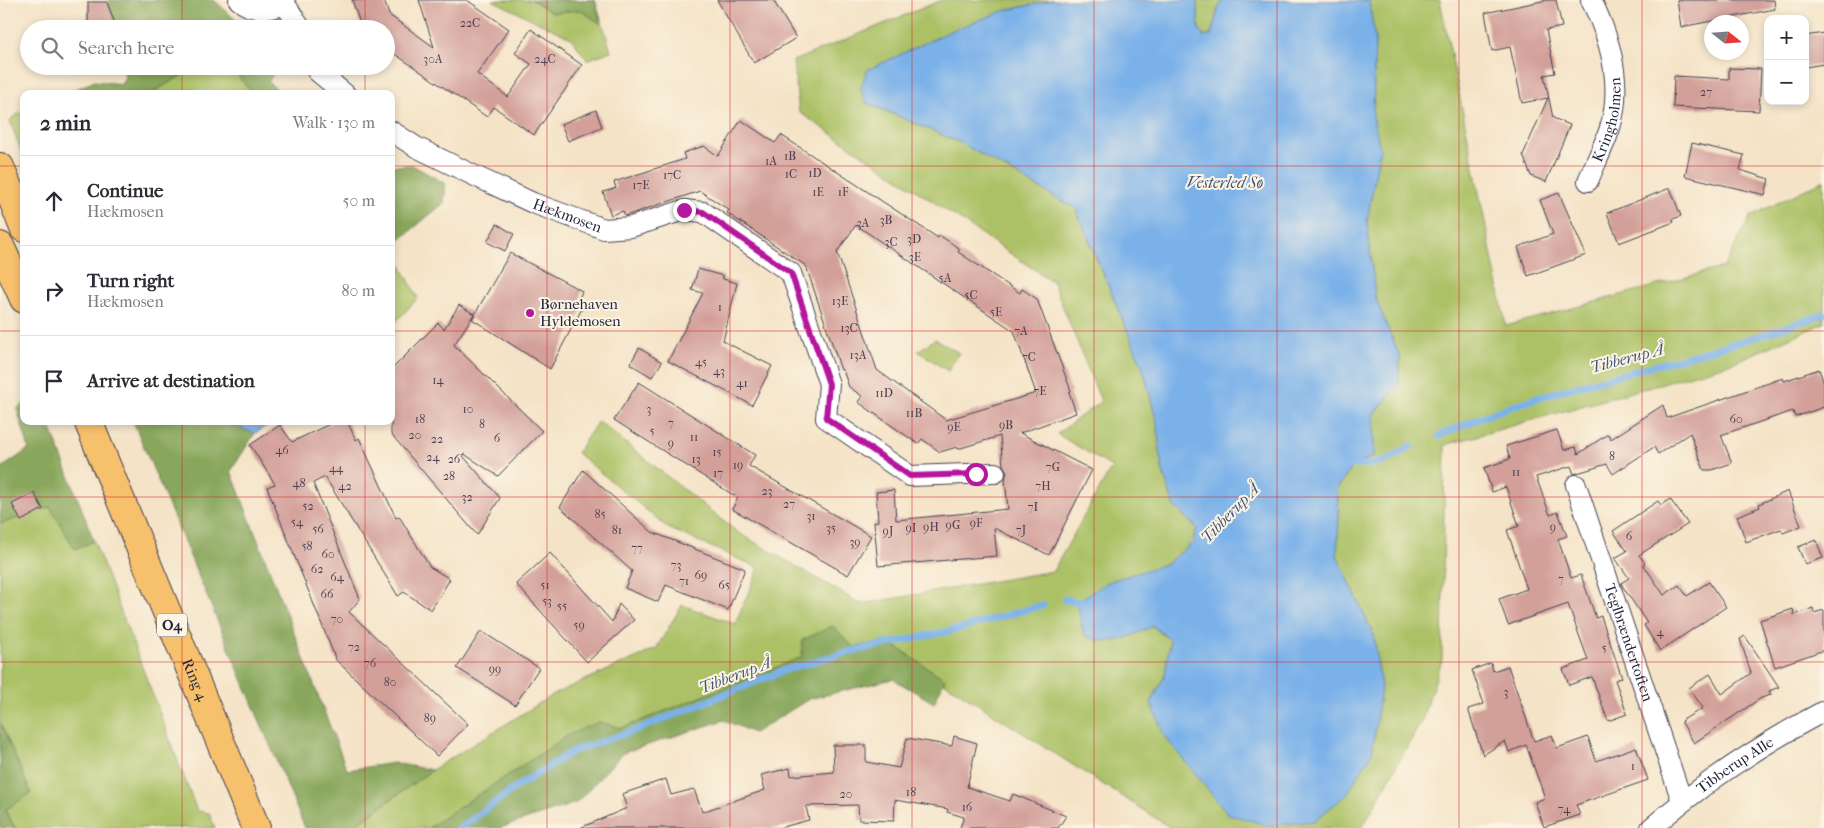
<!DOCTYPE html>
<meta charset="utf-8">
<style>
body{margin:0;font-family:"IM FELL French Canon",serif;background:#f7f7f7;color:#2b2b33}
.controls{position:absolute;right:15px;top:15px;display:grid;overflow:hidden;border-radius:10px;box-shadow:0 2px 8px #0003}
.controls button{width:45px;height:45px;display:grid;place-items:center;padding:0;border:0;border-bottom:1px solid #e1e1e2;background:#fff;color:#2b2b33;font:25px sans-serif}
.compass{position:absolute;left:1704px;top:15px;width:45px;height:45px;border-radius:50%;background:#fff;box-shadow:0 2px 8px #0003;rotate:107deg}
.stop{position:absolute;width:15px;height:15px;margin:-11px;border:4px solid #b5179e;border-radius:50%;background:#fff}
.stop.end{background:#b5179e;border-color:#fff;box-shadow:0 1px 5px #0008}
.list{margin:0;padding:0;list-style:none}
h2{display:flex;justify-content:space-between;align-items:center;height:65px;margin:0;padding:0 20px;font-size:21px}
h2 small{font-size:16px;font-weight:400;color:#7c7c81}
.list li{display:grid;grid-template-columns:32px 1fr auto;gap:15px;align-items:center;box-sizing:border-box;height:90px;padding:0 20px;border-top:1px solid #e1e1e2}
.list b{display:block;font-size:19px;white-space:nowrap}
.list p{margin:0;font-size:16px;white-space:nowrap;color:#7c7c81}
.list em{font-size:16px;font-style:normal;color:#7c7c81}
.icon{flex:none;width:28px;height:28px;fill:none;stroke:currentColor;stroke-width:2;stroke-linecap:round;stroke-linejoin:round}
.map{position:relative;flex:none;width:1824px;height:828px;overflow:hidden}
.search{position:absolute;background:#fff;box-shadow:0 2px 8px #0003;left:20px;top:20px;width:375px;height:55px;display:flex;align-items:center;gap:12px;box-sizing:border-box;padding:0 18px;border-radius:28px;color:#7c7c81;font-size:19px}
.panel{position:absolute;background:#fff;box-shadow:0 2px 8px #0003;left:20px;top:90px;width:375px;height:335px;border-radius:10px}
.map>svg:first-child{display:block}
.green{fill:#acc166;stroke:#677250}
.forest{fill:#89a75b;stroke:#56644b}
.water{fill:#7ab1e9;stroke:#4e6a92}
.lines{fill:none;stroke-linecap:round;stroke-linejoin:round}
.stream{stroke:#7ab1e9;stroke-width:7}
.building{fill:#d29f99;fill-rule:evenodd}
.minor-casing{stroke:#423f50;stroke-width:22}
.primary-casing{stroke:#423f50;stroke-width:30}
.minor{stroke:#fff;stroke-width:20}
.primary{stroke:#f7c06c;stroke-width:28}
.route{stroke:#b5179e;stroke-width:6}
.grid{fill:none;stroke:#d62828;stroke-width:1;stroke-opacity:0.55}
.poi-dot{fill:#b5179e;stroke:#fcf5e5;stroke-width:2}
.labels{text-anchor:middle;dominant-baseline:central;stroke-width:4;stroke-linejoin:round;paint-order:stroke}
.number-label{font-size:12px;fill:#4e4152}
.shield{fill:#fcf5e5;stroke:#63616e;stroke-width:1}
.shield-label{font-size:14px;font-weight:bold;fill:#22223b}
.street-label{font-size:15px;fill:#22223b;stroke:#fcf5e5}
.poi-label{font-size:15px;fill:#22223b;stroke:#fcf5e5;text-anchor:start}
.water-label{font-size:16px;font-style:italic;fill:#415478;stroke:#fcf5e5}
</style>
<div class="map">
<svg width="1824" height="828" viewBox="0 0 1824 828">
<rect width="100%" height="100%" fill="#fcf5e5"/>
<filter id="ink" filterUnits="userSpaceOnUse"><feTurbulence type="fractalNoise" baseFrequency=".02" numOctaves="2"/><feDisplacementMap in="SourceGraphic" scale="10" xChannelSelector="R" yChannelSelector="G"/><feConvolveMatrix kernelMatrix="1 2 1 2 8 2 1 2 1" color-interpolation-filters="sRGB"/></filter>
<filter id="wash" filterUnits="userSpaceOnUse"><feTurbulence type="fractalNoise" baseFrequency=".0096" numOctaves="4" result="noise"/><feDisplacementMap in="SourceGraphic" scale="20" xChannelSelector="R" yChannelSelector="G"/><feGaussianBlur stdDeviation="1.12" result="paint"/><feColorMatrix in="noise" values="0 0 0 0 0 0 0 0 0 0 0 0 0 0 0 0 0 1.4 0 .05"/><feComposite in="paint" operator="in"/></filter>
<g filter="url(#wash)">
<rect width="100%" height="100%" fill="#f4e3c6"/>
<!-- green -->
<g class="green">
<polygon points="492,0 595,0 611,51 587,60 571,38"/>
<path d="M942 0H1053L1003 11 865 102 961 143 1076 209 1143 368 1157 423 1162 468 1174 506 1197 528C1192 545 1177 561 1160 566L1149 627 1152 626 1170 640 1165 676 1151 703 1374 636 1337 555 1339 516 1337 488 1354 465 1374 456V414L1399 385 1400 357 1375 297 1367 221 1380 149 1373 116 1375 39 1369 2 1364 0H1440L1506 326 1724 267 1751 216 1824 180V323L1730 364 1445 445 1442 660 1422 720 1362 828H1171L881 642 478 814 456 828H351L432 770 556 693 656 649 682 605 735 624 759 568 668 528 577 453 598 421 737 532 861 604 1053 571 1112 467 1057 434 1101 401 1053 282 799 112 793 61Z"/>
<polygon points="1197,0 1223,0 1218,9 1211,35 1203,36 1199,28"/>
<polygon points="197,66 230,66 253,94 150,94"/>
<polygon points="24,111 24,159 10,121 13,117"/>
<polygon points="391,247 418,298 391,327"/>
<polygon points="935,339 959,353 948,371 918,351"/>
<polygon points="50,507 75,549 94,541 197,811 209,813 215,828 15,828 5,810 31,793 0,722 0,524"/>
</g>
<!-- forest -->
<g class="forest">
<polygon points="112,0 214,0 240,24 255,29 117,29 107,2"/>
<polygon points="532,0 595,0 601,24 580,10 553,13"/>
<polygon points="123,66 197,66 150,94 64,94 95,81 122,84 125,76"/>
<polygon points="230,66 278,66 268,82 283,94 253,94"/>
<polygon points="412,165 446,184 444,203 391,247 391,166"/>
<polygon points="24,404 24,421 48,421 94,541 75,549 50,507 0,524 0,469 29,449 17,409"/>
<polygon points="133,421 218,421 255,433 231,471 347,770 394,763 432,770 351,828 305,828"/>
<polygon points="833,626 853,647 887,641 945,679 934,703 893,679 809,699 754,733 724,720 623,753 576,803 500,828 428,828 570,734 599,722 622,728 802,657 802,640"/>
<polygon points="0,722 31,793 5,810 15,828 0,828"/>
</g>
<!-- water -->
<g class="water">
<path d="M1053 0H1197L1199 28 1203 36 1211 35 1218 9 1223 0 1369 1 1375 39 1373 116 1380 149 1367 221 1375 297 1400 357 1399 385 1374 414V456L1354 465 1337 488 1339 516 1337 555 1374 636 1381 687 1372 753 1347 794 1314 821 1269 826 1228 814 1165 737 1151 703 1165 675 1170 640 1153 626C1126 638 1113 648 1084 635L1077 602 1107 582 1166 564 1193 543 1197 528 1174 506 1162 468 1157 423 1143 368 1076 209 961 143 865 102 861 88 867 70 953 30 1003 11Z"/>
<polygon points="218,421 274,421 255,433"/>
</g>
<g class="lines">
<!-- stream -->
<g class="stream">
<path d="M1439 436C1519 397 1607 379 1693 355 1737 343 1781 329 1824 314"/>
<path d="M1347 464C1375 468 1389 461 1411 446"/>
<polyline points="1064,599 1077,602 1086,601"/>
<polyline points="460,828 516,787 573,751 636,730 785,670 848,652 959,629 1043,605"/>
</g>
</g>
<g id="blocks">
<!-- building -->
<g class="building">
<polygon points="352,0 384,0 389,15 434,47 419,0 467,0 509,29 477,74 508,97 531,64 515,53 531,29 582,65 534,135 494,107 487,117 386,48 386,29 362,29"/>
<polygon points="717,0 773,0 796,38 754,63"/>
<polygon points="1547,0 1556,0 1562,27 1546,30 1555,73 1544,75 1553,118 1570,125 1546,182 1531,176 1523,155 1548,98 1522,103 1510,47 1492,51 1485,13"/>
<polygon points="1677,0 1774,0 1775,9 1681,27"/>
<polygon points="88,2 107,2 117,29 88,29"/>
<polygon points="1824,33 1824,64 1805,67 1805,36"/>
<polygon points="1729,68 1761,69 1759,111 1673,107 1674,76 1729,79"/>
<polygon points="596,110 602,127 568,141 561,124"/>
<path d="M741 120 775 143 781 135 938 238 939 235 960 249 958 252 1020 293 1022 289 1037 299 1071 391 1069 392 1076 413 1020 433 1092 470 1049 555 994 528 997 556 878 566 874 522 878 521 876 492 894 490 896 520 1008 509 1005 479 1007 472 1003 465 1000 436 958 449 957 447 940 452 922 439 918 444 858 402 862 396 849 387 843 370H841L806 266 727 213 729 210 700 191 625 216 623 211 611 215 603 192 616 188 614 182 685 159 683 153 704 146 718 156ZM856 225 1014 331 1036 393 946 420 877 370 837 252Z"/>
<polygon points="1692,143 1744,155 1740,170 1769,179 1765,195 1685,176"/>
<polygon points="1670,188 1681,216 1673,219 1674,222 1619,243 1607,213"/>
<polygon points="1559,193 1586,255 1528,276 1518,247 1553,234 1540,200"/>
<polygon points="497,224 514,234 505,251 487,242"/>
<polygon points="510,253 582,291 579,299 585,303 550,369 472,319"/>
<polygon points="698,269 723,276 723,279 737,283 723,341 772,366 752,405 668,361 703,293 692,290"/>
<polygon points="459,305 474,314 454,345 542,431 498,476 464,454 463,456 500,498 477,535 391,434 391,370 438,323 444,329"/>
<polygon points="639,348 662,362 652,377 630,364"/>
<polygon points="1819,369 1824,384 1824,407 1795,417 1793,411 1721,435 1732,463 1712,470 1704,470 1690,433 1658,454 1654,447 1613,474 1607,464 1574,474 1571,466 1536,477 1550,515 1558,512 1567,536 1558,539 1571,578 1581,575 1596,618 1601,616 1622,678 1615,680 1627,714 1608,721 1592,677 1569,685 1563,669 1588,660 1568,604 1508,625 1499,599 1527,589 1507,530 1519,526 1506,487 1492,492 1484,468 1510,459 1506,446 1557,430 1564,450 1576,447 1578,454 1608,434 1611,439 1663,405 1667,418 1783,378 1784,381"/>
<polygon points="639,382 755,455 749,466 871,536 848,575 732,509 738,498 614,420"/>
<polygon points="336,421 347,421 356,440 359,438 396,518 399,516 430,567 450,579 431,610 404,592 398,596 325,477 313,483 360,599 349,612 468,724 437,756 336,660 267,487 275,484 250,445 280,425 292,442"/>
<polygon points="583,470 652,532 745,569 728,610 666,585 658,602 625,588 632,571 560,507"/>
<polygon points="1788,491 1801,526 1783,533 1781,529 1746,542 1737,516 1760,507 1759,504"/>
<polygon points="34,493 43,509 21,521 12,504"/>
<polygon points="1670,499 1688,524 1639,555 1645,563 1643,564 1664,595 1679,585 1687,596 1709,582 1726,607 1660,651 1644,625 1647,623 1623,587 1621,583 1629,578 1615,558 1627,551 1613,531 1658,501 1661,505"/>
<polygon points="1816,540 1823,558 1805,564 1798,547"/>
<polygon points="550,553 612,622 619,604 634,620 587,662 516,584"/>
<polygon points="1813,608 1814,613 1824,610 1824,650 1775,667 1760,620 1793,609 1794,615"/>
<polygon points="481,631 539,668 515,705 457,668"/>
<polygon points="1745,636 1779,687 1769,691 1771,695 1761,698 1694,743 1681,721 1703,708 1689,688 1710,674 1722,694 1751,673 1740,639"/>
<polygon points="1491,663 1493,671 1508,666 1534,741 1552,735 1557,748 1588,737 1596,761 1636,747 1648,780 1576,805 1580,815 1544,827 1535,802 1545,798 1526,745 1509,752 1505,741 1483,755 1468,709 1484,704 1472,670"/>
<polygon points="954,736 977,743 967,787 1010,801 1013,794 1066,816 1058,828 960,828 964,817 947,812 948,809 895,800 894,821 859,820 858,805 806,806 809,820 779,828 580,828 627,808 622,794 666,779 671,795 694,789 702,812 765,790 761,775 790,768 791,776 834,772 833,745 866,745 866,762 899,768 907,738 952,746"/>
</g>
</g>
</g>
<g filter="url(#ink)">
<use href="#blocks" fill-opacity="0" stroke="#423f50" stroke-width="1"/>
<g class="lines">
<!-- minor casing -->
<g class="minor-casing">
<g id="minor">
<path d="M239 0C252 12 270 10 285 4L301 29"/>
<polyline points="315,66 317,71 345,94"/>
<path id="s1" d="M391 131 416 147 475 176 533 203 604 229 631 227 684 210 703 212 791 273 829 384 826 418 910 476 995 473"/>
<path id="s2" d="M1588 181C1595 164 1603 148 1609 131 1624 86 1611 40 1591 0"/>
<path id="s3" d="M1576 485 1682 801"/>
<path id="s4" d="M1651 828C1704 782 1762 744 1824 711"/>
</g>
</g>
<!-- primary casing -->
<g class="primary-casing">
<g id="primary">
<polyline points="0,167 24,228"/>
<polyline points="0,246 24,299"/>
<path id="s5" d="M88 421 256 828"/>
</g>
</g>
<!-- minor -->
<use href="#minor" class="minor"/>
<!-- primary -->
<use href="#primary" class="primary"/>
</g>
</g>
<g class="lines" filter="url(#ink)">
<!-- route -->
<polyline class="route" points="684,210 703,212 791,273 829,384 826,418 910,476 976,474"/>
</g>
<!-- grid -->
<path class="grid" d="M182 0V29M365 0V29M547 0V828M730 0V828M912 0V828M1094 0V828M1277 0V828M1459 0V828M1642 0V828M182 66V94M365 66V94M0 166H24M391 166H1824M0 331H24M391 331H1824M182 421V828M365 421V828M0 497H1824M0 662H1824"/>
<!-- markers -->
<circle class="poi-dot" cx="530" cy="313" r="5"/>
<g class="labels">
<!-- number labels -->
<g class="number-label">
<text x="470" y="23">22C</text>
<text x="433" y="59">30A</text>
<text x="545" y="59">24C</text>
<text x="1706" y="92">27</text>
<text x="790" y="156">1B</text>
<text x="771" y="161">1A</text>
<text x="815" y="173">1D</text>
<text x="791" y="174">1C</text>
<text x="672" y="175">17C</text>
<text x="641" y="185">17E</text>
<text x="818" y="192">1E</text>
<text x="843" y="192">1F</text>
<text x="886" y="220">3B</text>
<text x="863" y="223">3A</text>
<text x="914" y="239">3D</text>
<text x="891" y="242">3C</text>
<text x="915" y="257">3E</text>
<text x="945" y="278">5A</text>
<text x="971" y="295">5C</text>
<text x="840" y="301">13E</text>
<text x="720" y="307">1</text>
<text x="996" y="312">5E</text>
<text x="849" y="328">13C</text>
<text x="1021" y="331">7A</text>
<text x="858" y="355">13A</text>
<text x="1029" y="357">7C</text>
<text x="701" y="362">45</text>
<text x="719" y="371">43</text>
<text x="438" y="380">14</text>
<text x="742" y="383">41</text>
<text x="1040" y="391">7E</text>
<text x="884" y="393">11D</text>
<text x="468" y="409">10</text>
<text x="649" y="409">3</text>
<text x="914" y="413">11B</text>
<text x="420" y="419">18</text>
<text x="1736" y="419">60</text>
<text x="671" y="423">7</text>
<text x="482" y="424">8</text>
<text x="1006" y="425">9B</text>
<text x="954" y="427">9E</text>
<text x="652" y="431">5</text>
<text x="415" y="435">20</text>
<text x="694" y="437">11</text>
<text x="497" y="438">6</text>
<text x="437" y="439">22</text>
<text x="671" y="443">9</text>
<text x="282" y="450">46</text>
<text x="717" y="452">15</text>
<text x="1612" y="456">8</text>
<text x="433" y="457">24</text>
<text x="454" y="459">26</text>
<text x="696" y="459">13</text>
<text x="738" y="465">19</text>
<text x="1053" y="467">7G</text>
<text x="336" y="468">44</text>
<text x="1516" y="472">11</text>
<text x="718" y="473">17</text>
<text x="449" y="476">28</text>
<text x="299" y="483">48</text>
<text x="345" y="486">42</text>
<text x="1043" y="486">7H</text>
<text x="767" y="491">23</text>
<text x="467" y="497">32</text>
<text x="789" y="504">27</text>
<text x="308" y="506">52</text>
<text x="1033" y="507">7I</text>
<text x="600" y="514">85</text>
<text x="811" y="516">31</text>
<text x="297" y="522">54</text>
<text x="976" y="523">9F</text>
<text x="953" y="525">9G</text>
<text x="931" y="527">9H</text>
<text x="1553" y="527">9</text>
<text x="831" y="528">35</text>
<text x="911" y="528">9I</text>
<text x="318" y="529">56</text>
<text x="617" y="530">81</text>
<text x="1021" y="530">7J</text>
<text x="888" y="531">9J</text>
<text x="1629" y="536">6</text>
<text x="855" y="542">39</text>
<text x="307" y="546">58</text>
<text x="637" y="548">77</text>
<text x="328" y="554">60</text>
<text x="676" y="565">73</text>
<text x="317" y="569">62</text>
<text x="701" y="575">69</text>
<text x="337" y="577">64</text>
<text x="1561" y="579">7</text>
<text x="684" y="581">71</text>
<text x="545" y="585">51</text>
<text x="724" y="585">65</text>
<text x="327" y="594">66</text>
<text x="547" y="601">53</text>
<text x="562" y="606">55</text>
<text x="337" y="619">70</text>
<text x="579" y="625">59</text>
<text x="1660" y="632">4</text>
<text x="354" y="647">72</text>
<text x="1604" y="648">5</text>
<text x="370" y="663">76</text>
<text x="495" y="669">99</text>
<text x="390" y="682">80</text>
<text x="1506" y="692">3</text>
<text x="430" y="718">89</text>
<text x="1633" y="766">1</text>
<text x="911" y="792">18</text>
<text x="846" y="794">20</text>
<text x="967" y="807">16</text>
<text x="1564" y="809">74</text>
</g>
<!-- shield labels -->
<rect class="shield" x="157" y="613.5" width="30" height="23" rx="4"/>
<g class="shield-label">
<text x="172" y="625">O4</text>
</g>
<!-- street labels -->
<g class="street-label">
<text stroke="none"><textPath href="#s2" startOffset="65">Kringholmen</textPath></text>
<text stroke="none"><textPath href="#s1" startOffset="196">Hækmosen</textPath></text>
<text stroke="none"><textPath href="#s3" startOffset="166">Teglbrændertoften</textPath></text>
<text stroke="none"><textPath href="#s5" startOffset="280">Ring 4</textPath></text>
<text stroke="none"><textPath href="#s4" startOffset="105">Tibberup Alle</textPath></text>
</g>
<!-- poi labels -->
<g class="poi-label">
<text x="540" y="304">Børnehaven<tspan x="540" dy="17">Hyldemosen</tspan></text>
</g>
<!-- water labels -->
<g class="water-label">
<text x="1225" y="182">Vesterled Sø</text>
<text transform="translate(1627 358) rotate(-15)">Tibberup Å</text>
<text transform="translate(1230 513) rotate(-46)">Tibberup Å</text>
<text transform="translate(735 675) rotate(-21)">Tibberup Å</text>
</g>
</g>
</svg>
<div class="controls">
<button>+</button>
<button>−</button>
</div>
<svg class="compass" viewBox="-18 -18 36 36"><path d="M0-13l5 13h-10z" fill="#e53935"/><path d="M0 13l5-13h-10z" fill="#7c7c81"/></svg>
<div class="stop" style="left:976px;top:474px"></div>
<div class="stop end" style="left:684px;top:210px"></div>
<div class="search"><svg class="icon" aria-label="search" viewBox="0 0 24 24"><circle cx="10" cy="10" r="6"/><path d="M15 15l6 6"/></svg>Search here</div>
<section class="panel">
<h2>2 min<small>Walk · 130 m</small></h2>
<ul class="list">
<li><svg class="icon" aria-label="ahead" viewBox="0 0 24 24"><path d="M12 20V5M6 11l6-6 6 6"/></svg><div><b>Continue</b><p>Hækmosen</p></div><em>50 m</em></li>
<li><svg class="icon" aria-label="right" viewBox="0 0 24 24"><path d="M7 20v-9h11M14 6l5 5-5 5"/></svg><div><b>Turn right</b><p>Hækmosen</p></div><em>80 m</em></li>
<li><svg class="icon" aria-label="arrive" viewBox="0 0 24 24"><path d="M6 21V4h12l-3 4 3 4H6"/></svg><div><b>Arrive at destination</b></div></li>
</ul>
</section>
</div>
